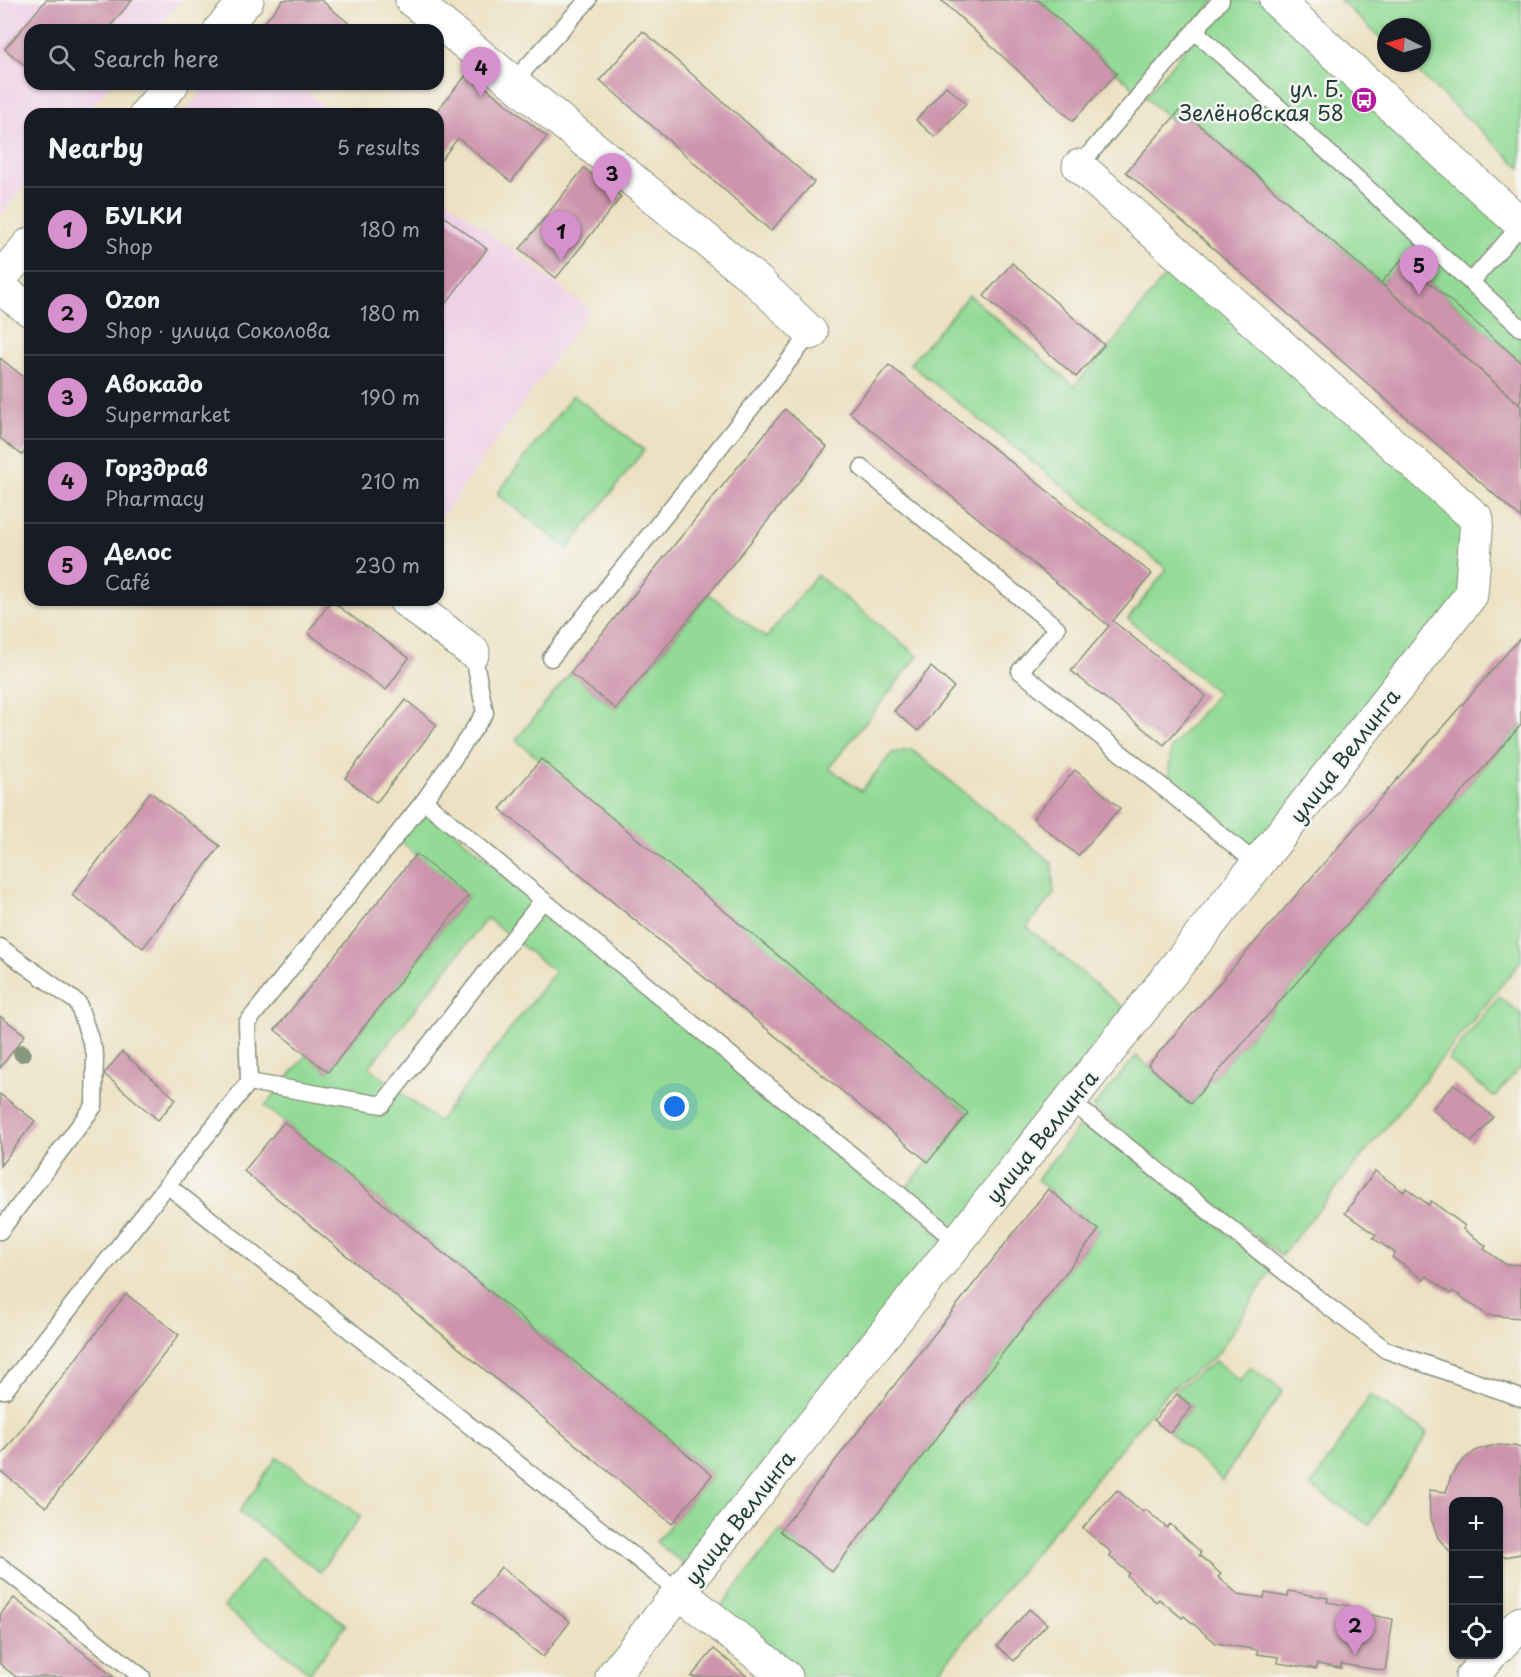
<!DOCTYPE html>
<meta charset="utf-8">
<style>
body{margin:0;font-family:"Playpen Sans",sans-serif;background:#20242c;color:#f1f3f6}
.controls{position:absolute;right:18px;bottom:18px;display:grid;overflow:hidden;border-radius:12px;box-shadow:0 2px 4px #0004}
.controls button{width:54px;height:54px;display:grid;place-items:center;padding:0;border:0;border-bottom:2px solid #363941;background:#171b24;color:#f1f3f6;font:30px sans-serif}
.compass{position:absolute;left:1377px;top:18px;width:54px;height:54px;border-radius:50%;background:#171b24;box-shadow:0 2px 4px #0004;rotate:275deg}
.you{position:absolute;left:675px;top:1107px;width:21px;height:21px;margin:-15px;border:4px solid #fff;border-radius:50%;background:#1a73e8;box-shadow:0 0 0 9px #1a73e833}
.badge{display:grid;place-items:center;width:39px;height:39px;border-radius:50%;background:#d690ce;color:#111;font-size:20px;font-weight:700}
.pin{position:absolute;translate:-50% -50px;filter:drop-shadow(0 2px 3px #0008)}
.pin::after{content:'';position:absolute;top:32px;width:21px;height:18px;background:inherit;clip-path:polygon(0 0,100% 0,50% 100%)}
.list{margin:0;padding:0;list-style:none}
h2{display:flex;justify-content:space-between;align-items:center;height:78px;margin:0;padding:0 24px;font-size:26px}
h2 small{font-size:20px;font-weight:400;color:#9ea1a6}
.list li{display:grid;grid-template-columns:39px 1fr auto;gap:18px;align-items:center;box-sizing:border-box;height:84px;padding:0 24px;border-top:2px solid #363941}
.list b{display:block;font-size:22px;white-space:nowrap}
.list p{margin:0;font-size:20px;white-space:nowrap;color:#9ea1a6}
.list em{font-size:20px;font-style:normal;color:#9ea1a6}
.icon{flex:none;width:33px;height:33px;fill:none;stroke:currentColor;stroke-width:2;stroke-linecap:round;stroke-linejoin:round}
.map{position:relative;flex:none;width:1521px;height:1677px;overflow:hidden}
.search{position:absolute;background:#171b24;box-shadow:0 2px 4px #0004;left:24px;top:24px;width:420px;height:66px;display:flex;align-items:center;gap:15px;box-sizing:border-box;padding:0 21px;border-radius:18px;color:#9ea1a6;font-size:22px}
.panel{position:absolute;background:#171b24;box-shadow:0 2px 4px #0004;left:24px;top:108px;width:420px;height:498px;border-radius:18px}
.map>svg:first-child{display:block}
.built{fill:#efd0e6}
.green{fill:#92da95;stroke:#588c64;stroke-width:1.5;fill-rule:evenodd}
.building{fill:#cd94ac}
.lines{fill:none;stroke-linecap:round;stroke-linejoin:round}
.service-casing{stroke:#868f7b;stroke-width:19}
.minor-casing{stroke:#868f7b;stroke-width:35}
.service{stroke:#fff;stroke-width:16}
.minor{stroke:#fff;stroke-width:33}
.tree{fill:#88987e}
.labels{text-anchor:middle;dominant-baseline:central;stroke-width:5;stroke-linejoin:round;paint-order:stroke}
.poi-label{font-size:21px;fill:#1f3d34;stroke:#f6f6f2;text-anchor:end}
.street-label{font-size:21px;fill:#1f3d34;stroke:#f6f6f2}
</style>
<div class="map">
<svg width="1521" height="1677" viewBox="0 0 1521 1677">
<rect width="100%" height="100%" fill="#f6f6f2"/>
<filter id="ink" filterUnits="userSpaceOnUse"><feTurbulence type="fractalNoise" baseFrequency=".0167" numOctaves="2"/><feDisplacementMap in="SourceGraphic" scale="12" xChannelSelector="R" yChannelSelector="G"/><feConvolveMatrix kernelMatrix="1 2 1 2 8 2 1 2 1" color-interpolation-filters="sRGB"/></filter>
<filter id="wash" filterUnits="userSpaceOnUse"><feTurbulence type="fractalNoise" baseFrequency=".008" numOctaves="4" result="noise"/><feDisplacementMap in="SourceGraphic" scale="24" xChannelSelector="R" yChannelSelector="G"/><feGaussianBlur stdDeviation="1.35" result="paint"/><feColorMatrix in="noise" values="0 0 0 0 0 0 0 0 0 0 0 0 0 0 0 0 0 1.4 0 .05"/><feComposite in="paint" operator="in"/></filter>
<g filter="url(#wash)">
<rect width="100%" height="100%" fill="#ece1c2"/>
<!-- built -->
<g class="built">
<polygon points="0,0 180,0 156,30 30,30 30,84 111,84 86,114 30,114 30,179 0,215"/>
<polygon points="208,84 296,84 335,114 183,114"/>
<polygon points="438,193 590,310 438,522"/>
</g>
<!-- green -->
<g class="green">
<polygon points="1038,0 1215,0 1138,92"/>
<polygon points="1226,0 1265,0 1521,238 1521,362 1403,259 1381,283 1181,109 1171,120 1145,97"/>
<polygon points="1340,0 1521,0 1521,168 1408,63 1422,63 1422,27 1386,27 1386,43"/>
<polygon points="1176,262 1469,521 1463,594 1254,856 1168,785 1171,748 1218,693 1128,619 1167,569 910,364 969,295 1074,386 1111,345"/>
<polygon points="573,395 644,450 568,549 497,494"/>
<polygon points="817,575 918,656 829,768 861,791 892,753 912,750 1052,863 1054,894 1027,927 1130,1013 955,1234 903,1192 968,1113 516,740 570,673 616,709 709,594 766,638"/>
<polygon points="1521,725 1521,961 1281,1256 1093,1108 1136,1056 1191,1103"/>
<path d="M424 807 949 1241 689 1568 656 1542 712 1475 265 1106 306 1055 328 1072 468 896 398 840ZM487 918 555 972 438 1122 369 1067Z"/>
<polygon points="1499,996 1521,1014 1521,1070 1518,1069 1495,1097 1448,1060"/>
<polygon points="1085,1119 1272,1269 1218,1354 1167,1392 934,1677 796,1677 716,1613 780,1531 832,1572 1099,1230 1037,1180"/>
<polygon points="1215,1361 1240,1381 1250,1367 1283,1391 1222,1480 1170,1433 1192,1407 1174,1391"/>
<polygon points="1370,1395 1428,1433 1369,1525 1311,1487"/>
<polygon points="277,1457 361,1516 320,1572 239,1512"/>
<polygon points="261,1559 346,1625 310,1673 224,1607"/>
</g>
<g id="blocks">
<!-- building -->
<g class="building">
<polygon points="46,0 132,0 107,30 30,30 30,70 5,49"/>
<polygon points="283,0 321,0 352,26 349,30 258,30"/>
<polygon points="941,0 1038,0 1117,73 1073,121"/>
<polygon points="643,31 814,182 771,231 600,80"/>
<polygon points="468,73 547,137 511,182 458,138 441,160 438,158 438,114 434,114"/>
<polygon points="946,86 966,103 935,137 916,120"/>
<polygon points="1181,109 1521,406 1521,518 1126,172"/>
<polygon points="584,168 621,197 556,278 520,249"/>
<polygon points="438,212 487,249 438,314"/>
<polygon points="1402,259 1521,362 1521,399 1518,403 1381,283"/>
<polygon points="1012,263 1104,345 1076,377 984,296"/>
<polygon points="0,358 30,382 30,445 22,455 0,438"/>
<polygon points="889,365 1152,574 1113,621 1206,696 1164,745 1071,671 1109,626 849,412"/>
<polygon points="785,409 827,447 616,709 570,673"/>
<polygon points="331,601 409,658 386,690 308,633"/>
<polygon points="1521,637 1521,725 1191,1103 1148,1065"/>
<polygon points="931,667 954,687 918,731 894,711"/>
<polygon points="406,700 437,725 376,803 345,778"/>
<polygon points="541,759 968,1113 928,1162 500,809"/>
<polygon points="1075,770 1120,808 1078,856 1033,818"/>
<polygon points="150,792 220,846 143,948 72,895"/>
<polygon points="416,854 468,896 328,1072 275,1030"/>
<polygon points="0,1016 25,1035 0,1068"/>
<polygon points="122,1052 176,1099 158,1120 104,1074"/>
<polygon points="1454,1084 1493,1117 1472,1142 1432,1109"/>
<polygon points="0,1094 35,1121 0,1166"/>
<polygon points="284,1122 712,1475 672,1524 244,1171"/>
<polygon points="1375,1171 1404,1192 1406,1188 1429,1205 1431,1201 1465,1226 1463,1229 1486,1246 1484,1249 1505,1264 1521,1265 1521,1318 1487,1315 1453,1291 1451,1294 1427,1276 1424,1280 1392,1257 1395,1253 1373,1238 1376,1235 1345,1213"/>
<polygon points="1048,1189 1099,1230 832,1572 780,1531"/>
<polygon points="126,1294 179,1335 46,1507 0,1471 0,1457"/>
<polygon points="1177,1394 1192,1407 1170,1433 1154,1420"/>
<polygon points="1495,1445 1514,1446 1521,1448 1521,1554 1498,1558 1498,1502 1454,1502 1454,1556 1438,1538 1430,1515 1429,1490 1446,1492 1451,1476 1462,1461 1477,1450"/>
<polygon points="1117,1490 1143,1512 1145,1509 1167,1528 1170,1524 1201,1552 1199,1555 1221,1574 1218,1577 1238,1594 1264,1598 1265,1593 1288,1597 1289,1591 1328,1598 1327,1602 1350,1606 1349,1611 1393,1619 1385,1671 1341,1664 1341,1668 1317,1664 1316,1669 1278,1663 1279,1657 1257,1654 1258,1650 1216,1643 1184,1616 1182,1618 1159,1599 1156,1602 1127,1576 1129,1573 1109,1556 1112,1553 1083,1528"/>
<polygon points="501,1567 570,1622 543,1657 473,1602"/>
<polygon points="14,1598 114,1677 16,1677 0,1664 0,1615"/>
<polygon points="1029,1609 1047,1624 1014,1661 997,1646"/>
<polygon points="714,1649 748,1677 691,1677"/>
</g>
</g>
</g>
<g filter="url(#ink)">
<use href="#blocks" fill-opacity="0" stroke="#868f7b" stroke-width="1.5"/>
<g class="lines">
<!-- service casing -->
<g class="service-casing">
<g id="service">
<polyline points="1196,32 1521,328"/>
<polyline points="513,82 588,0"/>
<polyline points="1079,166 1221,0"/>
<polyline points="1471,282 1521,225"/>
<polyline points="862,468 1057,628 1020,671 1257,864"/>
<polyline points="551,658 811,333"/>
<polyline points="424,801 543,900"/>
<polyline points="0,947 78,1003 95,1054 94,1106 0,1231"/>
<polyline points="249,1082 382,1105 543,900 957,1242"/>
<polyline points="1069,1100 1325,1304 1386,1350 1521,1398"/>
<polyline points="167,1185 679,1592"/>
<polyline points="0,1390 5,1390 249,1082 247,1023 424,801 485,713 473,652"/>
<polyline points="0,1566 142,1677"/>
</g>
</g>
<!-- minor casing -->
<g class="minor-casing">
<g id="minor">
<polyline points="412,0 757,281 811,333"/>
<polyline points="1276,0 1521,224"/>
<polyline points="220,30 247,0"/>
<polyline points="146,114 172,84"/>
<polyline points="0,278 30,244"/>
<polyline points="0,288 30,310"/>
<polyline points="405,600 473,652"/>
<polyline points="679,1592 786,1677"/>
<polyline points="1498,1647 1521,1623"/>
<polyline points="612,1677 1471,595 1477,519 1079,166"/>
<polyline points="1472,1677 1491,1654"/>
</g>
</g>
<!-- service -->
<use href="#service" class="service"/>
<!-- minor -->
<use href="#minor" class="minor"/>
</g>
<!-- trees -->
<circle class="tree" cx="22" cy="1053" r="9"/>
</g>
<!-- icons -->
<defs>
<g id="bus-disc" transform="scale(1.35)"><circle r="9.5" fill="#b5179e" stroke="#f6f6f2"/><path d="M-5-6H5V4H4V6H2V4H-2V6H-4V4H-5ZM-3.5-4V0h7V-4ZM-3.5 1.2v1.5H-2V1.2ZM2 1.2v1.5H3.5V1.2Z" fill="#fff"/></g>
</defs>
<g fill-rule="evenodd">
<use href="#bus-disc" x="1364" y="100"/>
</g>
<g class="labels">
<!-- poi labels -->
<g class="poi-label">
<text x="1344" y="88">ул. Б.<tspan x="1344" dy="24">Зелёновская 58</tspan></text>
</g>
<!-- street labels -->
<g class="street-label">
<text transform="translate(1344 755) rotate(-52)">улица Веллинга</text>
<text transform="translate(1041 1136) rotate(-51)">улица Веллинга</text>
<text transform="translate(739 1517) rotate(-52)">улица Веллинга</text>
</g>
</g>
</svg>
<div class="controls">
<button>+</button>
<button>−</button>
<button><svg class="icon" aria-label="locate" viewBox="0 0 24 24"><circle cx="12" cy="12" r="6"/><path d="M12 2v4M12 18v4M2 12h4M18 12h4"/></svg></button>
</div>
<svg class="compass" viewBox="-18 -18 36 36"><path d="M0-13l5 13h-10z" fill="#e53935"/><path d="M0 13l5-13h-10z" fill="#9ea1a6"/></svg>
<div class="you"></div>
<div class="pin badge" style="left:561px;top:261px">1</div>
<div class="pin badge" style="left:1355px;top:1655px">2</div>
<div class="pin badge" style="left:612px;top:203px">3</div>
<div class="pin badge" style="left:481px;top:97px">4</div>
<div class="pin badge" style="left:1419px;top:295px">5</div>
<div class="search"><svg class="icon" aria-label="search" viewBox="0 0 24 24"><circle cx="10" cy="10" r="6"/><path d="M15 15l6 6"/></svg>Search here</div>
<section class="panel">
<h2>Nearby<small>5 results</small></h2>
<ul class="list">
<li><span class="badge">1</span><div><b>БУLКИ</b><p>Shop</p></div><em>180 m</em></li>
<li><span class="badge">2</span><div><b>Ozon</b><p>Shop · улица Соколова</p></div><em>180 m</em></li>
<li><span class="badge">3</span><div><b>Авокадо</b><p>Supermarket</p></div><em>190 m</em></li>
<li><span class="badge">4</span><div><b>Горздрав</b><p>Pharmacy</p></div><em>210 m</em></li>
<li><span class="badge">5</span><div><b>Делос</b><p>Café</p></div><em>230 m</em></li>
</ul>
</section>
</div>
